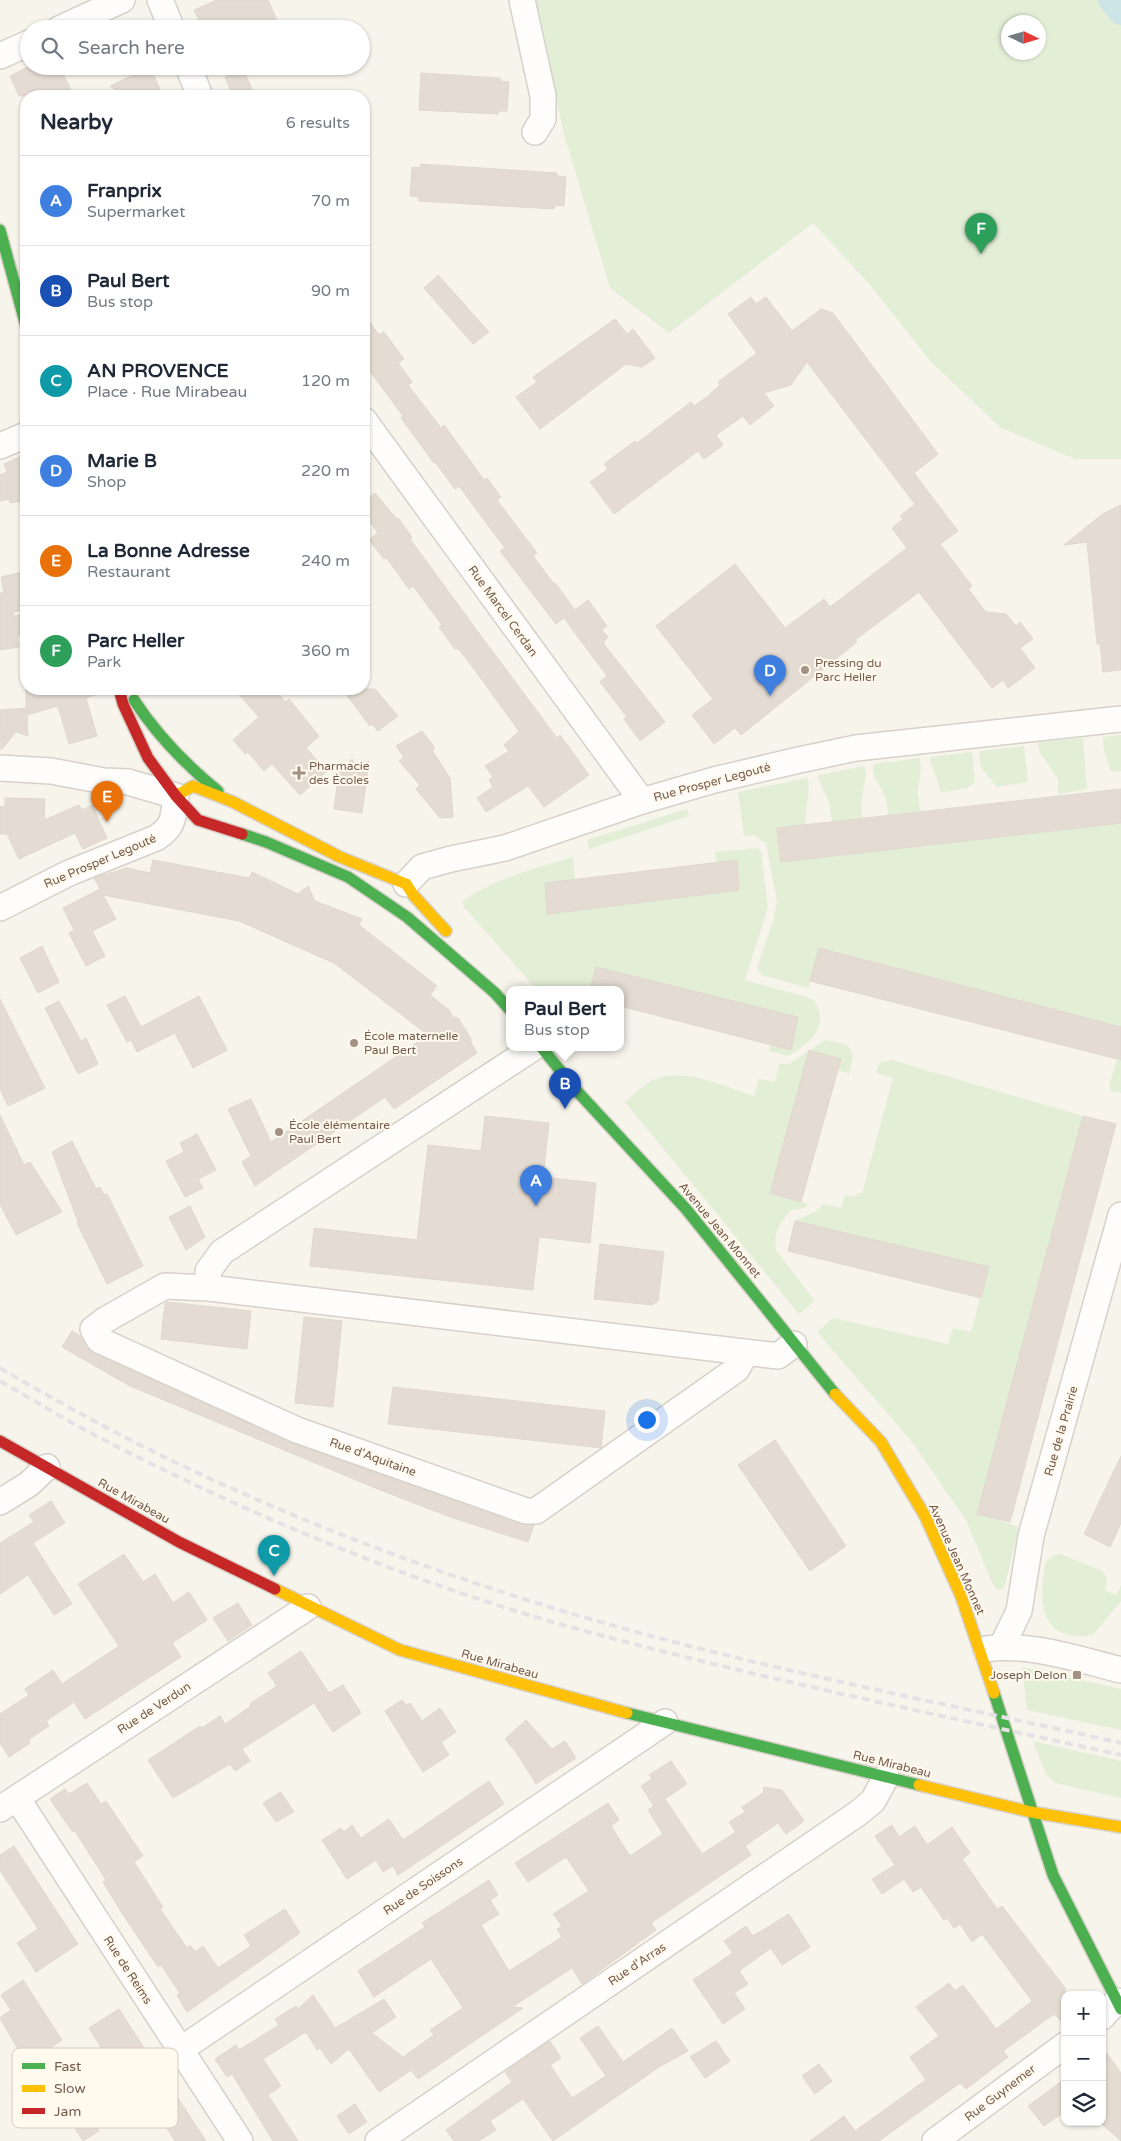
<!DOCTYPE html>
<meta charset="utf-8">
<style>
body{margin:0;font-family:"Varela Round",sans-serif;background:#f2f2f3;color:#1f2937}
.controls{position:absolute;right:15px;bottom:15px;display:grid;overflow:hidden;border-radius:10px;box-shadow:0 1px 4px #0004}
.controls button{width:45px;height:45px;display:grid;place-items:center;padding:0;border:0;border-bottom:1px solid #e0e1e3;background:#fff;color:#1f2937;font:25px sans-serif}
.compass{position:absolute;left:1001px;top:15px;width:45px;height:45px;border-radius:50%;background:#fff;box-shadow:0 1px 4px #0004;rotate:94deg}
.you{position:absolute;left:646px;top:1419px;width:18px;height:18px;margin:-12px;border:4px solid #fff;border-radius:50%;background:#1a73e8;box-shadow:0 0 0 8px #1a73e833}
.badge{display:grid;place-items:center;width:32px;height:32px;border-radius:50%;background:#2563eb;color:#fff;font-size:16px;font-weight:700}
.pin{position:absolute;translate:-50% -41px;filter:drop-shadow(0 1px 2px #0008)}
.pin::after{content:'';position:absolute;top:26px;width:18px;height:15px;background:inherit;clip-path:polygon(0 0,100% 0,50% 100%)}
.popup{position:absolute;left:506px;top:986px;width:118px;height:65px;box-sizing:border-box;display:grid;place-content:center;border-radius:10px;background:#fff;filter:drop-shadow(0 1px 4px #0005);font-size:16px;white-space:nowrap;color:#747a83}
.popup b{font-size:19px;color:#1f2937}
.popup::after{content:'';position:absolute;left:50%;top:100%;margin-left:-10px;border:10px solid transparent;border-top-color:#fff}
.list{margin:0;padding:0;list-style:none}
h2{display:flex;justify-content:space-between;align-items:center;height:65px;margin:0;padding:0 20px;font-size:21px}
h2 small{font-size:16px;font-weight:400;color:#747a83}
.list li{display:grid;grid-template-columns:32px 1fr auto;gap:15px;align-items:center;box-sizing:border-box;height:90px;padding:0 20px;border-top:1px solid #e0e1e3}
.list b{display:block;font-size:19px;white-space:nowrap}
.list p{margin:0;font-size:16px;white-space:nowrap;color:#747a83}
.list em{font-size:16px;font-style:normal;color:#747a83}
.icon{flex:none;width:28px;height:28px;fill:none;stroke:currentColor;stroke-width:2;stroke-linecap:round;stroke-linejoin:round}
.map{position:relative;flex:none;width:1121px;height:2141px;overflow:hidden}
.search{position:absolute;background:#fff;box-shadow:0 1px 4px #0004;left:20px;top:20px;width:350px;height:55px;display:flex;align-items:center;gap:12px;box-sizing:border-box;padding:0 18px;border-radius:28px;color:#747a83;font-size:19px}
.panel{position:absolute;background:#fff;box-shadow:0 1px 4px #0004;left:20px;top:90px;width:350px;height:605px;border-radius:20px}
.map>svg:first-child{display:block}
.green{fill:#e3eed7;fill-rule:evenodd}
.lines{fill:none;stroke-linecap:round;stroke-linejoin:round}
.canal{stroke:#cee5e8;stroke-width:24}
.building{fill:#e4dcd3;stroke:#e0d7ce}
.street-casing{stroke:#d6d1ca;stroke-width:28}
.fast-casing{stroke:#d8d1ca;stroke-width:14}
.slow-casing{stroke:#d8d1ca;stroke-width:14}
.jam-casing{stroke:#d8d1ca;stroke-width:14}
.street{stroke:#fefdfc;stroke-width:25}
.fast{stroke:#4caf50;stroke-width:11}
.slow{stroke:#ffc107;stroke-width:11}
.jam{stroke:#c62828;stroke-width:11}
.rail{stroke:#e5e2e5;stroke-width:4;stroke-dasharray:8 5;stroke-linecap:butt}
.poi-dot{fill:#a39184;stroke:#fff9ee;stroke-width:2}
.labels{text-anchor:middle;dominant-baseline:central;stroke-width:4;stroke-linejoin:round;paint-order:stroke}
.street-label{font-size:12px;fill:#765c4c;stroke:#fff9ee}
.poi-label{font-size:12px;fill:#765c4c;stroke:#fff9ee;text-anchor:start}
.key{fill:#fff9ee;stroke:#d6cabd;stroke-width:1}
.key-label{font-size:14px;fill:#765c4c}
</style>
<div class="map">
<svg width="1121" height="2141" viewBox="0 0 1121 2141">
<rect width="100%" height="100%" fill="#f7f4ec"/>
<!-- green -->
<g class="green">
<path d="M535 0H1121V459H1075L1001 428 931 362 870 285 813 223 669 333 610 288 564 134ZM1008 22H1038V52H1008Z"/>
<polygon points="1121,735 1121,771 1111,772 1104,751 1103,737"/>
<polygon points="1083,738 1087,789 1058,794 1058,779 1039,751 1038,742"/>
<polygon points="1024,746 1028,782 997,787 981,768 979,751"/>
<path d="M972 752 975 782 967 788 940 793C940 780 931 770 930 757Z"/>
<polygon points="920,758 921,768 918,790 920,811 888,815 886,798 874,775 873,764"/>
<polygon points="865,766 866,775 861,802 862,819 832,822 829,801 820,783 818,775"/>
<path d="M808 778C811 794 804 809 806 825L777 829 781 862 1121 823V1027L819 948 809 988 761 975 757 968 773 921 777 901 766 843 754 835 744 836 738 792Z"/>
<polygon points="687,809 689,816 589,849 587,840"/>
<path d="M757 848 761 851 768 908 745 980 813 999C832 1025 810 1043 788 1056L769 1051 770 1045 791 1050 798 1017 596 967 590 990H537L464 907 462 901C495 879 535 868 573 857L575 880 545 883 547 914 738 890 737 860 717 863 715 852Z"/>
<path d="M825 1040C851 1045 858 1046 849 1074L838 1070 809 1050 770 1193 808 1204 804 1208 790 1211C779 1224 773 1233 776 1250L815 1301 799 1314 625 1102C634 1095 643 1085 653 1080 684 1066 724 1087 754 1096L759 1079 775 1082 779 1064H789Z"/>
<polygon points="1117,1059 1121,1060 1121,1093 1111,1091 1109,1087"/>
<polygon points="892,1060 1083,1116 977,1513 1019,1527 1004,1589 997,1590 993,1585 966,1520 912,1442 817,1332 833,1318 948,1344 953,1328 971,1332 988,1267 795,1221 816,1211 823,1204 841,1208 845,1195 856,1197 858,1193 862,1193 893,1078 876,1073 880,1062"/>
<path d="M1061 1554 1102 1571 1107 1578 1105 1590 1116 1595 1121 1585V1601C1115 1608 1098 1630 1093 1634 1087 1637 1077 1637 1070 1635 1035 1628 1042 1588 1045 1563L1053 1556Z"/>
<polygon points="1022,1667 1121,1689 1121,1730 1027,1710"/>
<polygon points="1033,1741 1121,1761 1121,1798 1055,1783 1046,1774"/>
</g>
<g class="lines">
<!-- canal -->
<polyline class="canal" points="1110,0 1121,13"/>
</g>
<!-- building -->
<g class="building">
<polygon points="217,0 268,0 281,29 203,29 194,10"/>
<polygon points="30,66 59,66 74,96 19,96 10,76"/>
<polygon points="150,67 163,96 123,96 110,86"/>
<polygon points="243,69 255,96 233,96 225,77"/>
<polygon points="421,73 500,78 500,81 509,82 507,111 498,111 498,114 419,110"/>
<polygon points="421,164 557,173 557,176 566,177 564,206 555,205 554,209 418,201 419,197 410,196 412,167 420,168"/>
<polygon points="438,275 489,332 473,344 424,288"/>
<polygon points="751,297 756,304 766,297 792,331 821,309 833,313 938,454 914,473 958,531 940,544 972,586 968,589 986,612 1006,614 1016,626 1020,622 1033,639 1020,648 1035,668 1008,688 1003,680 992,688 919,592 855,640 857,642 741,735 735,728 714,744 692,715 713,699 656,626 735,564 785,628 824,599 830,607 907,548 892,528 903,519 900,516 915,504 807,362 791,385 764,393 774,406 750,425 743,416 716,435 723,445 704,459 698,451 614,514 590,482 608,469 604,464 635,441 637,443 691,402 694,406 708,396 720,385 718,382 757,353 728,314"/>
<polygon points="364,314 379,335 384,332 404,359 398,363 412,382 408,385 441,428 444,425 484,480 487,478 501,497 497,500 537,553 533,556 554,584 555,583 575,610 588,600 607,626 602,630 608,637 603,643 665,722 640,741 624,719 627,717 600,682 607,676 564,618 556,624 500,551 505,548 479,513 459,486 455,489 435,462 434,463 401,418 403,416 364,363"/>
<polygon points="615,319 627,334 633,329 655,358 642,367 626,364 540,429 516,397 537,382 533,377"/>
<polygon points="26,454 26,500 10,503 9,499 0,501 0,475 7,472 4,464"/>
<polygon points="375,493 397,519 398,518 412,537 410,539 478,632 557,738 560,735 589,775 544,807 528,786 486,812 477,798 493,787 489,780 493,777 485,766 509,751 504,745 519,731 466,658 457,648 455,649 439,627 442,625 413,586 409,589 386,557 384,559 369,540 378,533 364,513 364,502"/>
<polygon points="1121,505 1121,670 1103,672 1100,644 1097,644 1087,542 1064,545 1104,513"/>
<polygon points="26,571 26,610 13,612 14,616 20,615 23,635 17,637 19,647 0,650 0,593 4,593 1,577"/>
<polygon points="26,689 100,689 100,693 86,698 97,736 69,744 58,706 27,715 28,736 16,732 1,750 0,710 26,708"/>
<polygon points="234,689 274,689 285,702 289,699 319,736 306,748 327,771 300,795 272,764 264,771 248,752 245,754 233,740 259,717"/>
<polygon points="342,689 375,689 398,716 378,731 372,724 370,726"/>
<polygon points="422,731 435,748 432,750 450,778 453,817 440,818 416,789 420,785 399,761 404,757 396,746"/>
<polygon points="352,759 358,768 369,761 362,813 334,809 339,772"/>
<polygon points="1121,789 1121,823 781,862 777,828"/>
<polygon points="5,798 45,799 44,820 79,805 82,810 92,805 107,838 83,849 75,833 19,859 7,834 0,834 0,807 5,806"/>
<polygon points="153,860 249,878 252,872 298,894 308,886 315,901 362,919 359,925 437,986 430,995 449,1010 453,1017 458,1018 471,1039 471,1043 477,1053 394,1109 385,1097 255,1186 242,1162 251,1156 228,1109 251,1099 271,1142 428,1035 334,963 239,921 103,895 116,919 92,931 105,956 86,966 69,933 74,930 63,908 100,889 94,878 127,868 150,873"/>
<polygon points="737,860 739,890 547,914 545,883"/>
<polygon points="42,946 59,982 38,993 20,958"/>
<polygon points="819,948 1121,1027 1121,1060 810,981"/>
<polygon points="596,967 798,1017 791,1050 620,1006 620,990 590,990"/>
<polygon points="125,996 141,1027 199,996 227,1050 193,1068 175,1033 137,1052 131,1040 127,1042 107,1005"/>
<polygon points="0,999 45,1088 8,1106 0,1089"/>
<polygon points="59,1001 81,1041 86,1038 98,1064 78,1074 45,1008"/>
<polygon points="809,1050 841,1059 801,1202 770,1193"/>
<polygon points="0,1115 24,1165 30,1162 62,1212 16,1235 0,1204"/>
<polygon points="485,1116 549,1123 543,1177 596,1183 590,1243 539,1237 533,1290 310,1266 314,1228 417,1240 428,1145 481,1151"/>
<polygon points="1083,1116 1116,1124 1010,1522 977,1514"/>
<polygon points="197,1134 216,1170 198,1179 203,1188 185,1197 166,1161 184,1152 180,1143"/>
<polygon points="72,1141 96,1189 100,1187 104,1195 107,1194 143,1266 107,1284 77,1223 78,1222 52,1152"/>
<polygon points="190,1206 205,1237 186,1250 169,1217"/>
<polygon points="795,1221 989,1267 981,1298 788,1251"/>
<polygon points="600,1244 664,1252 658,1301 652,1305 594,1299"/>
<polygon points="167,1302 251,1311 247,1349 161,1339 165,1303"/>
<polygon points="304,1317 342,1321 333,1407 295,1403"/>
<polygon points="72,1331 80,1336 86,1347 93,1353 291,1443 521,1525 534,1525 528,1542 450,1517 373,1487 130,1386 62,1347"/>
<polygon points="393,1387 605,1411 601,1448 388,1424"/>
<polygon points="775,1440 846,1546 810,1571 738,1465"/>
<polygon points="1121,1456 1121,1523 1110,1547 1084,1534"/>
<polygon points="51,1501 65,1523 33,1543 72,1604 54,1615 28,1575 0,1594 0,1543 34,1522 29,1515"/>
<polygon points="124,1554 143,1582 155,1574 173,1603 189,1592 207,1620 172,1643 181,1657 85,1719 74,1702 46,1721 49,1726 28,1740 30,1743 9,1757 0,1743 0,1714 29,1695 25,1689 53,1670 62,1684 119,1646 78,1584"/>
<polygon points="238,1603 252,1625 228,1641 213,1618"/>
<polygon points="301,1651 329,1693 343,1685 361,1713 333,1732 314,1703 242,1749 250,1761 235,1771 230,1764 173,1798 148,1760 200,1726 202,1728 220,1716 225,1724 250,1707 251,1703 277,1686 268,1673"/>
<polygon points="402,1700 406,1705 410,1703 422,1721 440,1708 456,1732 441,1742 449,1755 423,1772 385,1711"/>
<polygon points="526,1720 552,1749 565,1741 576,1758 536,1784 516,1752 505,1739"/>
<polygon points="671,1761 687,1784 654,1806 641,1786 652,1779 649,1775"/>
<polygon points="489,1781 504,1804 398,1875 393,1866 383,1872 376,1860 347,1879 322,1840 341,1828 344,1832 352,1825 361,1838 389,1819 403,1840"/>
<polygon points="87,1783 101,1804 106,1801 143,1856 134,1862 163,1907 160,1909 187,1948 190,1945 195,1952 203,1946 218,1968 251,1946 244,1935 285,1909 300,1933 187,2012 177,1995 180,1993 161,1965 158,1967 120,1910 103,1882 106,1880 75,1831 73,1832 67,1824 50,1799 65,1789 69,1794"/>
<polygon points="764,1787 782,1790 804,1821 786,1834 778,1823 745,1846 751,1855 651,1923 656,1930 582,1984 572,1968 512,2007 523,2008 418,2079 411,2070 379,2092 349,2049 331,2064 320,2048 317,2050 306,2032 263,2059 281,2086 268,2095 298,2141 273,2141 232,2074 227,2077 215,2059 236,2045 239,2050 279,2025 275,2019 296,2006 298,2009 313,1995 335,2028 384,1999 396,2017 372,2033 403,2057 434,2035 430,2030 463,2008 431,1959 374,1997 358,1971 425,1927 422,1923 489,1880 498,1895 490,1900 499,1914 481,1925 509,1971 562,1937 557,1929 562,1926 553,1914 589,1891 566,1857 528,1882 515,1863 608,1803 619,1820 611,1826 630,1856 663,1834 648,1810 665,1799 702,1854 736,1832 729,1822 745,1812 742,1807 763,1793"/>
<polygon points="281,1792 294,1812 276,1822 263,1803"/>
<polygon points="892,1825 899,1837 915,1826 927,1845 952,1827 970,1853 962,1859 997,1909 1002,1906 1065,1988 1065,2025 1054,2014 1003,2051 1008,2057 966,2089 960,2083 879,2141 810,2141 844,2116 855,2131 926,2080 910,2057 939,2036 916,2007 949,1983 955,1991 963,1985 996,2029 1032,2001 982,1934 972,1942 960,1924 954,1928 947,1918 944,1920 921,1887 913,1892 904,1879 882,1894 872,1879 895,1865 875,1836"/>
<polygon points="14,1846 78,1944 36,1972 17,1943 38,1929 0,1870 0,1855"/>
<polygon points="789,1914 810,1947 782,1965 771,1948 739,1971 748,1984 734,1993 745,2009 723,2024 693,1980 733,1953 724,1941 746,1926 753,1936"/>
<polygon points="23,1980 62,2040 44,2052 54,2068 35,2079 0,2018 11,2010 1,1995"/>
<polygon points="119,2009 151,2059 149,2061 171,2097 175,2094 206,2141 175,2141 152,2105 149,2108 128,2075 121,2079 89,2028"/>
<polygon points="598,2026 623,2062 672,2028 688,2051 659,2067 553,2141 523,2099 490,2121 496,2130 479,2141 454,2141 446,2130 512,2082 505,2072 550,2041 561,2058 550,2065 572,2098 606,2076 580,2038"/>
<polygon points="716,2041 730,2061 705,2078 690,2057"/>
<polygon points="1102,2047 1121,2073 1121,2141 1102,2124"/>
<polygon points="819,2064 832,2081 815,2094 802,2076"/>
<polygon points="1065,2079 1065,2111 1044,2126 1028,2106"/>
<polygon points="355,2104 367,2122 349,2134 337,2116"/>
<polygon points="84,2109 99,2131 83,2141 69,2119"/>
</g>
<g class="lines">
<!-- street casing -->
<g class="street-casing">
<g id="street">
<polyline points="160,0 172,29"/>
<polyline points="522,0 543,96 543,119 535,132"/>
<polyline points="59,29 122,0"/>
<polyline points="0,56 29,43"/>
<polyline points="188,66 200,96"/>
<polyline points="364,420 642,801"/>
<polyline points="0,446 26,435"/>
<path d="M0 768 51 771 104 781 128 782 176 796C173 817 175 826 156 838L69 873 0 908"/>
<polyline points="406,884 422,867 451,859 505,848 642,801 714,780 799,760 856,748 1121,719"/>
<polyline points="533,1048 222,1252 208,1271 209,1288 778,1356 794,1344"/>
<polyline points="209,1288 165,1286 105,1320 93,1329 99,1340 297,1430 526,1511 536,1511 737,1369 746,1352"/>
<polyline points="0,1502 29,1484 47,1467"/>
<polyline points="1002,1646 1019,1611 1031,1536 1121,1215"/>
<path d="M986 1649C1028 1642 1080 1660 1121 1670"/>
<polyline points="17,1798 240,2141"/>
<polyline points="0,1809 308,1607"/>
<polyline points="1102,2017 1117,2001"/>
<polyline points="180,2050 665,1722"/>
<polyline points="378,2141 857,1814 873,1801 886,1777"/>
<polyline points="935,2141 1065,2045"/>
</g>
</g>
<!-- fast casing -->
<g class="fast-casing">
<g id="fast">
<polyline points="0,230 26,326"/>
<path d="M134 700C157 735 186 765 218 791"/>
<polyline points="242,834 266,842 348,877 407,917 495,993 510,1010"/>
<polyline points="542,1048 576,1090 686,1209 835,1394"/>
<polyline points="994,1693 1053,1875 1121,2009"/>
<polyline points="627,1713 919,1785"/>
</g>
</g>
<!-- slow casing -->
<g class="slow-casing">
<g id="slow">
<polyline points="176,796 193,786 233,802 340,857 406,884"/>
<polyline points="406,884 414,896 446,931"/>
<polyline points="835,1394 881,1442 925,1516 961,1596 994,1693"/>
<polyline points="275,1589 400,1650 627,1713"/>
<polyline points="919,1785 1031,1812 1121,1827"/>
</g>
</g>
<!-- jam casing -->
<g class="jam-casing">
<g id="jam">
<polyline points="119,689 123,704 148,758 176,796 198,820 242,834"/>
<polyline points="0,1441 179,1542 275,1589"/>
</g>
</g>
<!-- street -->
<use href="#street" class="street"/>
<!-- fast -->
<use href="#fast" class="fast"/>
<!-- slow -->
<use href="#slow" class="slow"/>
<!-- jam -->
<use href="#jam" class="jam"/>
<!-- rail -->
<g class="rail">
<path d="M0 1368C50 1397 100 1425 152 1451 284 1516 423 1569 563 1611 746 1666 935 1701 1121 1743"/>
<path d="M0 1381C35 1401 69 1422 104 1440 250 1515 405 1580 563 1625 747 1676 935 1714 1121 1755"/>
</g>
</g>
<!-- markers -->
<g class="poi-dot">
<circle cx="805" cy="670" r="5"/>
<path d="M296.5 765.5h5v5h5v5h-5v5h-5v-5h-5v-5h5z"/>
<circle cx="354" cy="1043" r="5"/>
<circle cx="279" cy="1132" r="5"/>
<rect x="1072" y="1670" width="10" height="10" rx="2.5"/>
</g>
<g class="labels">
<!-- street labels -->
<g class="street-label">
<text transform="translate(503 611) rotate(54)">Rue Marcel Cerdan</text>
<text transform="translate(712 782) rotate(-15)">Rue Prosper Legouté</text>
<text transform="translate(100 861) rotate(-23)">Rue Prosper Legouté</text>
<text transform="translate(720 1230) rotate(50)">Avenue Jean Monnet</text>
<text transform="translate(1061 1431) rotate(-74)">Rue de la Prairie</text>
<text transform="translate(373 1457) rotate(20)">Rue d'Aquitaine</text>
<text transform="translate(134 1501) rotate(29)">Rue Mirabeau</text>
<text transform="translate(957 1559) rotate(66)">Avenue Jean Monnet</text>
<text transform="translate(500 1664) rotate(16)">Rue Mirabeau</text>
<text transform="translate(154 1708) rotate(-33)">Rue de Verdun</text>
<text transform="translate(892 1764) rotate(14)">Rue Mirabeau</text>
<text transform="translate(423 1886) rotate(-34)">Rue de Soissons</text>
<text transform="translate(637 1964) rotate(-34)">Rue d'Arras</text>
<text transform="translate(128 1970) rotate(57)">Rue de Reims</text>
<text transform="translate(1000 2093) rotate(-37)">Rue Guynemer</text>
</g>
<!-- poi labels -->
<g class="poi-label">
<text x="815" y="663">Pressing du<tspan x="815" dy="14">Parc Heller</tspan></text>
<text x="309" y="766">Pharmacie<tspan x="309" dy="14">des Écoles</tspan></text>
<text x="364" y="1036">École maternelle<tspan x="364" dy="14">Paul Bert</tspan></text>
<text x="289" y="1125">École élémentaire<tspan x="289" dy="14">Paul Bert</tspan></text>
<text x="1067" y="1675" text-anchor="end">Joseph Delon</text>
</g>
</g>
<!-- legend -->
<rect x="12" y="2048" width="166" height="80" rx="8" class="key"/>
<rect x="22" y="2063" width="23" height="6" fill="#4caf50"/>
<rect x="22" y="2085" width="23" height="7" fill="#ffc107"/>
<rect x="22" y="2108" width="23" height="6" fill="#c62828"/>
<g class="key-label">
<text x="54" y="2071">Fast</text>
<text x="54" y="2093">Slow</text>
<text x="54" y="2116">Jam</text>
</g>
</svg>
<div class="controls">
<button>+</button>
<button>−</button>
<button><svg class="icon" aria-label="layers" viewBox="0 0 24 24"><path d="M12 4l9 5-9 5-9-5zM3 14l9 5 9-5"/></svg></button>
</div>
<svg class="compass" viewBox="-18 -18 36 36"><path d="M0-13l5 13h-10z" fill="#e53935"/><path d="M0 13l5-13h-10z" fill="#747a83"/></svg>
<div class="you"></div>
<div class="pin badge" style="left:536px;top:1206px;background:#3f7fe0">A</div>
<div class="pin badge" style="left:565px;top:1109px;background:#1a4fb4">B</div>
<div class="popup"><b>Paul Bert</b>Bus stop</div>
<div class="pin badge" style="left:274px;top:1576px;background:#0f9aa8">C</div>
<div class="pin badge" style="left:770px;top:696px;background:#3f7fe0">D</div>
<div class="pin badge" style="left:107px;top:822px;background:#e8710a">E</div>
<div class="pin badge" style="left:981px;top:254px;background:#2e9e5b">F</div>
<div class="search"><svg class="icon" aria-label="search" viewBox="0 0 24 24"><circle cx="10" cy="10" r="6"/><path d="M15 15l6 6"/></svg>Search here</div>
<section class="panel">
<h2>Nearby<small>6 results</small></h2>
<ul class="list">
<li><span class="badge" style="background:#3f7fe0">A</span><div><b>Franprix</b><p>Supermarket</p></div><em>70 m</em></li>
<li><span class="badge" style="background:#1a4fb4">B</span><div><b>Paul Bert</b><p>Bus stop</p></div><em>90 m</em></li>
<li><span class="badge" style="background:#0f9aa8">C</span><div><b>AN PROVENCE</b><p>Place · Rue Mirabeau</p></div><em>120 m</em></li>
<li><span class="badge" style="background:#3f7fe0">D</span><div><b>Marie B</b><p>Shop</p></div><em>220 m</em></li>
<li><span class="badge" style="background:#e8710a">E</span><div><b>La Bonne Adresse</b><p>Restaurant</p></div><em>240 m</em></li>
<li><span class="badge" style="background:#2e9e5b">F</span><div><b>Parc Heller</b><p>Park</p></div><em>360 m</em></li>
</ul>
</section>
</div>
